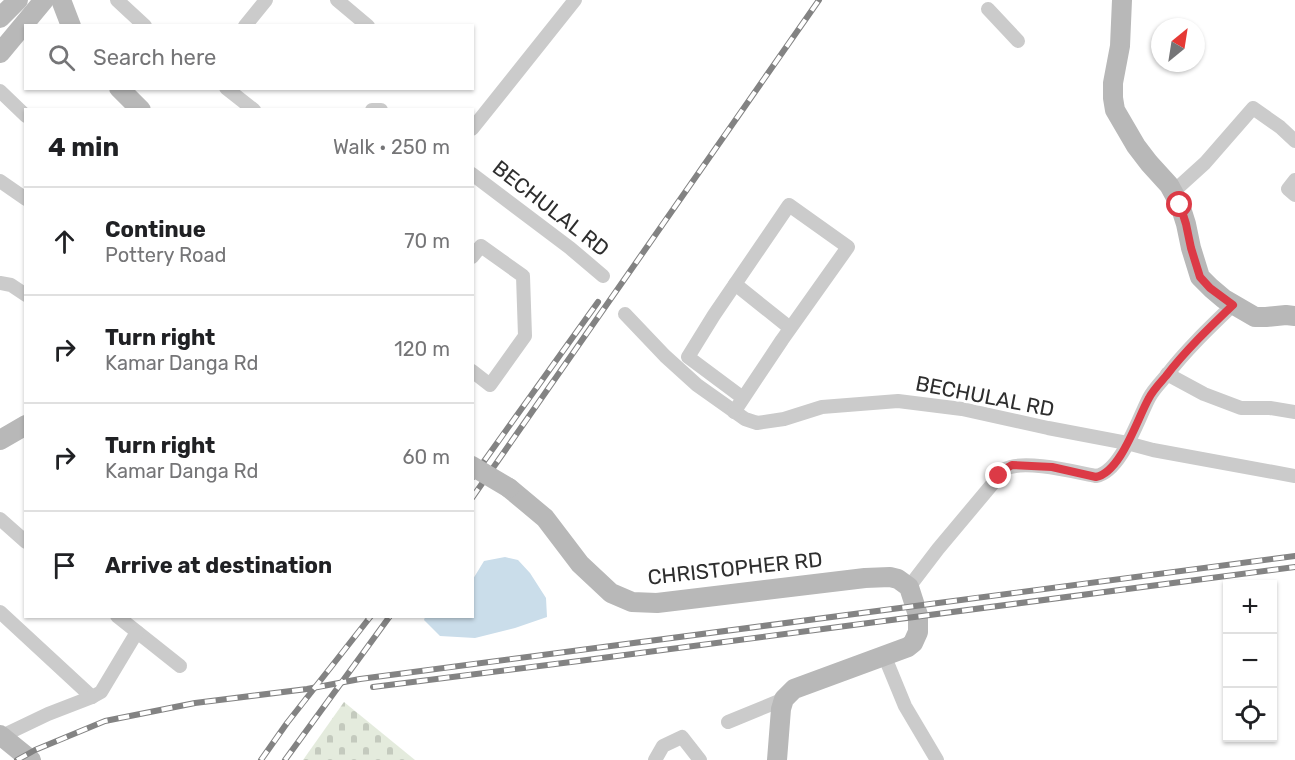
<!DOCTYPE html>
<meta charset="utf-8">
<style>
body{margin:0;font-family:Rubik,sans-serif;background:#f2f2f2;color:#202124}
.controls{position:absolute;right:18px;bottom:18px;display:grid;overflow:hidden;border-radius:0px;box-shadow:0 2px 4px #0004}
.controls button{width:54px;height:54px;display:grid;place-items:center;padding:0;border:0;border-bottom:2px solid #e0e0e0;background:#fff;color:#202124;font:30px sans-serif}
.compass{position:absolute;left:1151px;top:18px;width:54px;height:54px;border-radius:50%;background:#fff;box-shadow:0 2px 4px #0004;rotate:30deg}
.stop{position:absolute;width:18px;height:18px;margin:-14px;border:4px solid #dc3a46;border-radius:50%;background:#fff}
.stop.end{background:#dc3a46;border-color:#fff;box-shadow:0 2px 6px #0008}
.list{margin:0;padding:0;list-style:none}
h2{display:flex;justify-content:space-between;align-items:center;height:78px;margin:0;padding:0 24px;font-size:26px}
h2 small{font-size:20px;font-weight:400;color:#757577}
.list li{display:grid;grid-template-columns:39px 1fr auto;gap:18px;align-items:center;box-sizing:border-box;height:108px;padding:0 24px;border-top:2px solid #e0e0e0}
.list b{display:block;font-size:22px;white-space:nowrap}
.list p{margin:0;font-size:20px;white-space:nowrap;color:#757577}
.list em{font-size:20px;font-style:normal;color:#757577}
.icon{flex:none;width:33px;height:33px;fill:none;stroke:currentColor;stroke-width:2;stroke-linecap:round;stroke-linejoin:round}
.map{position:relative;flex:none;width:1295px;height:760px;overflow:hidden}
.search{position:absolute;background:#fff;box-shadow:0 2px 4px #0004;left:24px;top:24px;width:450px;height:66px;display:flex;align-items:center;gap:15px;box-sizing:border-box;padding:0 21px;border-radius:0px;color:#757577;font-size:22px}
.panel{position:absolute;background:#fff;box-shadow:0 2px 4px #0004;left:24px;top:108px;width:450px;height:510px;border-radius:0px}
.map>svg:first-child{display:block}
.cemetery{fill:url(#cemetery-stones)}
.water{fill:#caddea}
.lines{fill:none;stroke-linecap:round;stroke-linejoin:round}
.street{stroke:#cbcbcb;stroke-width:14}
.secondary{stroke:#b8b8b8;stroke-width:20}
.rail-casing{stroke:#838383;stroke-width:6}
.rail{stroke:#fff;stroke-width:4;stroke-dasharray:11;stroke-linecap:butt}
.secondary-bridge{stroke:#b8b8b8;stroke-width:20}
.route{stroke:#dc3a46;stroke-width:8}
.labels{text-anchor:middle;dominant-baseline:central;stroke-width:6;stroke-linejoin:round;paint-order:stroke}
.street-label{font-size:21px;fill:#2e2e2e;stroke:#fff}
</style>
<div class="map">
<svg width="1295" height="760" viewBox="0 0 1295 760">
<defs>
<pattern id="cemetery-stones" width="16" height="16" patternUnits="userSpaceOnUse" patternTransform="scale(1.5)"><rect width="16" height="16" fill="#e4ebdd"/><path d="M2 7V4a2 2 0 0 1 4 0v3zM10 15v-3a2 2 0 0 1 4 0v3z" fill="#c4cabe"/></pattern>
</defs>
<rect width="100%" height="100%" fill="#fff"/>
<!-- cemetery -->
<polygon class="cemetery" points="344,702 415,760 303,760"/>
<!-- water -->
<polygon class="water" points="505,557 518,560 530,573 546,598 547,617 515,628 475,638 440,636 424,620 425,617 472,616 473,579 484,561"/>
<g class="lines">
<!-- street -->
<g class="street">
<polyline points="117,0 145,26"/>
<polyline points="337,0 368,26"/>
<polyline points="988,9 1018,41"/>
<polyline points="245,26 266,0"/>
<polyline points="226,88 254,110"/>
<polyline points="0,91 26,116"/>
<polyline points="372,110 381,110"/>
<polyline points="472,129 575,0"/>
<polyline points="472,174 570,248 603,276"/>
<polyline points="1295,180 1288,189 1295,195"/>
<polyline points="0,181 26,199"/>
<polyline points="1173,192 1205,163 1253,108 1280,127 1295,141"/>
<polyline points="472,257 481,246 523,276 525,336 490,385 472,371"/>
<polyline points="0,283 11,285 26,295"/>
<polyline points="735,284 790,328"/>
<polyline points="625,314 665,356 697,385 745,419 757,423 784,419 822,407 898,401 962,409 1048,428 1127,443 1153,450 1295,476"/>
<polyline points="1167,374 1204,394 1241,408 1270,408 1295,412"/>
<polyline points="734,412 782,340 848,247 789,205 714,315 688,357 743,398"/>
<polyline points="0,519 26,542"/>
<path d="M909 587 938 549 1005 469C1024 459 1075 472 1096 476 1121 472 1138 419 1149 398 1153 390 1160 383 1166 376 1186 350 1209 328 1233 305"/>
<polyline points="0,612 92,697"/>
<polyline points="117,616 180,666"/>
<polyline points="884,655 905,706 937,760"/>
<polyline points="728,722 784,699"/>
<polyline points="2,736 48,714 92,697 101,692 137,632"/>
<polyline points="655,760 663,746 682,737 700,760"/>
</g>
<!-- secondary -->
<g class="secondary">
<polyline points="61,0 71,26"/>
<polyline points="1122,0 1120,46 1113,83 1113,98 1115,110 1136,146 1149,163 1169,185 1180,205 1186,224 1191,248 1200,277 1211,288 1224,299 1255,317 1266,317 1286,315 1295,316"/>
<polyline points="0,18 18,0"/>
<polyline points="0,53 44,0"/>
<polyline points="119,88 141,110"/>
<polyline points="0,440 26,425"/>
<polyline points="509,488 545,518 580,564 611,593 632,602 657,603 865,578 890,577 898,579 909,587 918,615 918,632 913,643 908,647 794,689 784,699 781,709 777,760"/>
<polyline points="0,735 31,760"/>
</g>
<!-- rail casing -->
<g class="rail-casing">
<g id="rail">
<polyline points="472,478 598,302"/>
<polyline points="472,498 819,0"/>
<polyline points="373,687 579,661 1295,567"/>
<polyline points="17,760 35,750 105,721 195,703 307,689 360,679 1295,556"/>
<polyline points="261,760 287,723 371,616"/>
<polyline points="285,760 390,616"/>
</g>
</g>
<!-- rail -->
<use href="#rail" class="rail"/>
<!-- secondary-bridge -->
<polyline class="secondary-bridge" points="472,466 509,488"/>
</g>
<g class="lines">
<!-- route -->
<path class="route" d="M999 476 1005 469 1012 465 1052 467 1096 477C1121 472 1137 419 1149 398 1153 390 1160 383 1166 376 1186 350 1209 328 1233 305L1210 288 1200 277 1191 248 1186 224 1180 205"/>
</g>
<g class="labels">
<!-- street labels -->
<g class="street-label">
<text transform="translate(551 208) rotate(38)">BECHULAL RD</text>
<text transform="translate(985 396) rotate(11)">BECHULAL RD</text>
<text transform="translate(735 568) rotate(-6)">CHRISTOPHER RD</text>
</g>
</g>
</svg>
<div class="controls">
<button>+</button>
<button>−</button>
<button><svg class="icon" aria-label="locate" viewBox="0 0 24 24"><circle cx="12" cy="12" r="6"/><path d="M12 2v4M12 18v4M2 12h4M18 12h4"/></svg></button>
</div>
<svg class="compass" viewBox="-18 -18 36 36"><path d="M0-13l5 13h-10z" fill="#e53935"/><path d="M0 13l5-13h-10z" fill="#757577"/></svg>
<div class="stop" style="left:1180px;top:205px"></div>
<div class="stop end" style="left:999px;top:476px"></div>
<div class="search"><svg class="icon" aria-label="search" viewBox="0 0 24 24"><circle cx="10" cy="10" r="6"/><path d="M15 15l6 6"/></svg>Search here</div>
<section class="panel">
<h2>4 min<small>Walk · 250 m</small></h2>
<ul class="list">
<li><svg class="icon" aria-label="ahead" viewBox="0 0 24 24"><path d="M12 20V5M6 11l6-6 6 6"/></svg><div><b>Continue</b><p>Pottery Road</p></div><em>70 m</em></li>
<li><svg class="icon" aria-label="right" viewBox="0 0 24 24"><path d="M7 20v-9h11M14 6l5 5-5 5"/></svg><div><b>Turn right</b><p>Kamar Danga Rd</p></div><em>120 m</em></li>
<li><svg class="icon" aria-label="right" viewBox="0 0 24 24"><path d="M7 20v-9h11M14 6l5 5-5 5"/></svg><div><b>Turn right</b><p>Kamar Danga Rd</p></div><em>60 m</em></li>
<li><svg class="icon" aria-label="arrive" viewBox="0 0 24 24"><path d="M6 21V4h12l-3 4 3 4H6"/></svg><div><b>Arrive at destination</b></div></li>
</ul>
</section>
</div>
